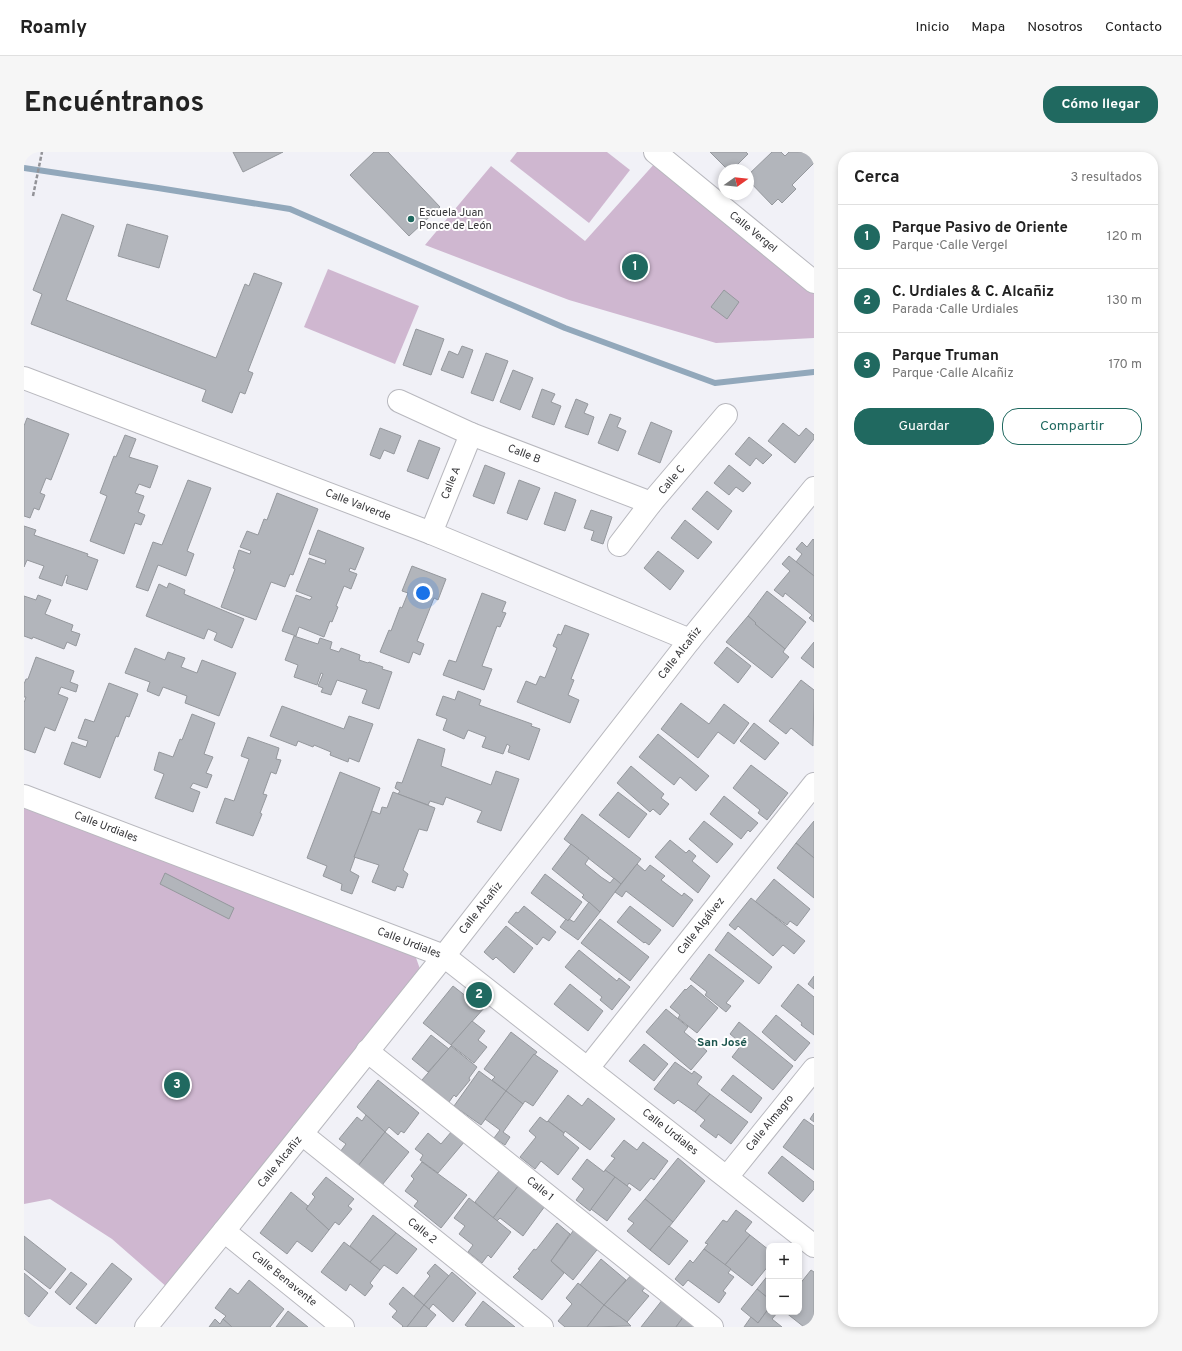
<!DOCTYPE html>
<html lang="es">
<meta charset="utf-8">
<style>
body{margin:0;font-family:Overpass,sans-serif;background:#f6f6f6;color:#222}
.controls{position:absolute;right:12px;bottom:12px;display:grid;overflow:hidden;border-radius:8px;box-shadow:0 2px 6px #0003}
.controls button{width:36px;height:36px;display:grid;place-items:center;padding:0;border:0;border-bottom:1px solid #e0e0e0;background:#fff;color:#222;font:20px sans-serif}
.compass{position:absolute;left:694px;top:12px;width:36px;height:36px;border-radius:50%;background:#fff;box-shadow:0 2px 6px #0003;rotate:75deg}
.you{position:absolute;left:399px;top:441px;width:14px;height:14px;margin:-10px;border:3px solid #fff;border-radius:50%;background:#1a73e8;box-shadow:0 0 0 6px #1a73e833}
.badge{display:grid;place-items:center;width:26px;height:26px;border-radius:50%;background:#206960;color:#fff;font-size:13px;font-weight:700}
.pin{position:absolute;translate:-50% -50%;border:2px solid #fff;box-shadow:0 1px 4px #0006}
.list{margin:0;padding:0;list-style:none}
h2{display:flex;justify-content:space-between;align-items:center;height:52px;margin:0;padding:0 16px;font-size:17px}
h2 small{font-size:13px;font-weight:400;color:#767676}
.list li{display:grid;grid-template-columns:26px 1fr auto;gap:12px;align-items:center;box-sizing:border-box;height:64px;padding:0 16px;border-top:1px solid #e0e0e0}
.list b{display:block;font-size:15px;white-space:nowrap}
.list p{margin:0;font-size:13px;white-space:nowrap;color:#767676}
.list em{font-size:13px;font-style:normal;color:#767676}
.actions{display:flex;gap:8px;padding:12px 16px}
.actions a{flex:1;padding:9px 0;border:1px solid #206960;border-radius:16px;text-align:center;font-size:14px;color:#206960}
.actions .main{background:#206960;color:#fff}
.map{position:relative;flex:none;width:790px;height:1175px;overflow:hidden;border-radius:16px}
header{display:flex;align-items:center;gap:24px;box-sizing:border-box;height:56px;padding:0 20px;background:#fff;border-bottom:1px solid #e0e0e0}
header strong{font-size:19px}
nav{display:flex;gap:22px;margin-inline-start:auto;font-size:14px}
.intro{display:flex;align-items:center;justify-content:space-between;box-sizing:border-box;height:96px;padding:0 24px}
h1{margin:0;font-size:28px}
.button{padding:10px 18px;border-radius:16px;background:#206960;color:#fff;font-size:14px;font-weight:700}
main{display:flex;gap:24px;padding:0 24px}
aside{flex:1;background:#fff;border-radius:16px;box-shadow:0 2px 6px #0003}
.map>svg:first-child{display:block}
.green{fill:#cfb7d0}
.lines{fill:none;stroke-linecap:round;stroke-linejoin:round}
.stream{stroke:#92a8bb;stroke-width:6}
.building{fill:#b2b5bb;stroke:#95989d}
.minor-casing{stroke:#b8b8be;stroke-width:24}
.path{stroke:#939398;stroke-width:2.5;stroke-dasharray:4 2;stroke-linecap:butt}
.minor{stroke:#fff;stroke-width:22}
.poi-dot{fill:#206960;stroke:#fff;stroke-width:1.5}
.labels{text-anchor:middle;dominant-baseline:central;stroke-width:4;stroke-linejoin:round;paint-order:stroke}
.poi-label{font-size:11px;fill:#353538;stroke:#fff;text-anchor:start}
.street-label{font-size:11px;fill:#353538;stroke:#fff}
.neighbourhood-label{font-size:12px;font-weight:bold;fill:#1b544d;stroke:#fff}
</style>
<header>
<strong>Roamly</strong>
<nav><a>Inicio</a><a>Mapa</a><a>Nosotros</a><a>Contacto</a></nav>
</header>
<div class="intro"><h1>Encuéntranos</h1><a class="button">Cómo llegar</a></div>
<main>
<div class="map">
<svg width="790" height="1175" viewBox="0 0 790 1175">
<rect width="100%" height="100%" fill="#f1f1f7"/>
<!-- green -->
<g class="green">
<polygon points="493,0 583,0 606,18 565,71 486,9"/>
<polygon points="632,10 790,138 790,186 692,191 545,148 401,93 467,14 561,89"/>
<polygon points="304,117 395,154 371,212 280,175"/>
<polygon points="0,649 390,800 397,820 144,1136 88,1087 26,1047 0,1052"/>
</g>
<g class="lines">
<!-- stream -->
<polyline class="stream" points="0,16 134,36 266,57 541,176 691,231 790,220"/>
</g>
<!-- building -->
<g class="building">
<polygon points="209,0 259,0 219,20"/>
<polygon points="350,0 364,0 416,55 385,84 326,23"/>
<polygon points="686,0 722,0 724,2 708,18 704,18"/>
<polygon points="748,0 757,0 761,4 765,0 790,0 790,11 768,33 772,37 758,51 754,47 748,53 724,28 724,23"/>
<polygon points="38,62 70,74 42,148 192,206 221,132 225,134 230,121 258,131 224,219 229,221 221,242 216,240 208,261 178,249 182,238 7,172 18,142 9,138"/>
<polygon points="103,72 144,84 135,116 94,104"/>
<polygon points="700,138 715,150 703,167 687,155"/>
<polygon points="392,177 420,187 407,223 379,213"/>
<polygon points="438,194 449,198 439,226 417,218 425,199 434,203"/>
<polygon points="462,201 484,209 469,249 447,241"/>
<polygon points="489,218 509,226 496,258 476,250"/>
<polygon points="518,237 531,242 527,250 537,254 530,273 508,265"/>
<polygon points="552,247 564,252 560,261 570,265 564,283 541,275"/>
<polygon points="586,262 597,266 593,275 602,279 594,299 574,291"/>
<polygon points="3,266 45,282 27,328 22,326 16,341 21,343 15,358 10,356 6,366 0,364 0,274"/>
<polygon points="627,270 648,279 636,311 614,302"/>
<polygon points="759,271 775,284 782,276 790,283 790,287 771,311 744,289"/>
<polygon points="356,276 377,284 370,302 360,298 356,307 346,303"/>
<polygon points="101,283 112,287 105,305 134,314 126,336 115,332 111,341 120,344 114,360 121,363 117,373 111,371 100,402 66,389 83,344 76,341 90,304 92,305"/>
<polygon points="725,285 748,303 739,312 732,306 726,314 711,302"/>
<polygon points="395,288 416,296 404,327 383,319"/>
<polygon points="461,313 481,321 470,352 449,344"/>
<polygon points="705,313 727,331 719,340 712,335 705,343 690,331"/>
<polygon points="164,328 187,336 163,399 170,402 162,424 134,413 124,439 112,435 129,390 138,393"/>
<polygon points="495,328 516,336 503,368 483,361"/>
<polygon points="683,339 708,359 694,378 668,357"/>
<polygon points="531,340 552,348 541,379 520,372"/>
<polygon points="253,341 294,357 269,423 266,422 261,435 247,430 232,468 197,455 211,417 209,416 215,398 226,402 227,399 216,395 223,379 234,383 240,367 243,368"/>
<polygon points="567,358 588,365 579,392 567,388 570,379 560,376"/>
<polygon points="661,368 688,390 674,407 647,386"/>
<polygon points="0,374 12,378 10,383 64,402 63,404 74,408 63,438 42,431 44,424 42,423 38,434 15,426 20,414 3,408 0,415"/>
<polygon points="294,378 340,396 331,418 326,416 325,419 333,422 327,437 320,434 312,454 314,455 308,470 306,469 300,485 275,475 272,484 258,479 272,443 286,448 288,445 272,439 285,406 301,412 302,408 285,402"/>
<polygon points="789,387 790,388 790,424 772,410 778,402 772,397 778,390 783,395"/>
<polygon points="634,399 660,419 646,438 620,416"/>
<polygon points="765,404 790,424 790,470 785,466 788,463 761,441 759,445 750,438 766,419 758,412"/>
<polygon points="388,414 422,427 414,448 410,446 393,489 400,492 396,503 389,500 385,511 356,500 365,478 367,479 376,455 378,456 384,441 378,439"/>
<polygon points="145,431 161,438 160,442 220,467 208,496 190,488 193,481 184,477 180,487 122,464 135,432 143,436"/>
<polygon points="743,439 782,470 761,497 731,472 732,471 724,464"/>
<polygon points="458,441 482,450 478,460 482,461 476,475 473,474 458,514 468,517 460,538 419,523 425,508 432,510"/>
<polygon points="14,443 27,448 21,462 49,473 47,479 56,482 52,494 43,490 40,497 9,485 8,487 0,484 0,444 12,448"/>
<polygon points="724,464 732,471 731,472 761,497 759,500 765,505 748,526 702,490"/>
<polygon points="541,473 565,482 547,527 550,528 544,543 555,548 546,571 493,550 502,529 512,533 516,524 521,526 533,496 529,494 534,482 537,483"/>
<polygon points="270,484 294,492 296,486 308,490 306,497 315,500 317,496 336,503 335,508 344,511 345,510 359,515 358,517 368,520 355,557 338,551 343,538 313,528 307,543 297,540 299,536 294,534 299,522 297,521 293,533 270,525 274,513 261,508"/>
<polygon points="790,490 790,516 777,506"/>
<polygon points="703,495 727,514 714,531 690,511"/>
<polygon points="111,496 141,508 144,500 161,506 157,515 173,521 178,508 212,521 195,564 161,551 163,544 139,535 135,544 123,539 126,530 101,521"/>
<polygon points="12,505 50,519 46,530 54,533 52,540 37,535 34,542 44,546 31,579 21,575 11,601 0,597 0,551 2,545 0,545 0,532 2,527 4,527"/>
<polygon points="777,528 790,538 789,594 767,576 762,582 745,569"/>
<polygon points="85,531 114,542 105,565 102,564 94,585 92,584 76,626 40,612 48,590 62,595 64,589 54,586 61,567 70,570"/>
<polygon points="434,539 457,548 455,553 508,572 507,574 516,577 505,608 484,600 486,594 483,592 479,602 458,595 462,585 444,578 440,587 419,578 423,567 412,563 419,544 431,548"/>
<polygon points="657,551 685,572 700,552 725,571 710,592 694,580 674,606 637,577"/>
<polygon points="258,554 320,577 325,564 349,572 335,610 325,606 324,610 306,603 307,600 290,593 289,595 274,589 272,594 246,584"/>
<polygon points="168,562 191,571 180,602 189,605 182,621 188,623 183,636 169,631 166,636 176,640 169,660 131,646 140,622 130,618 135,600 149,605 156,587 158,588"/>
<polygon points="730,571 755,591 741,608 716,589"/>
<polygon points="634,582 685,624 672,639 656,625 650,633 615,605"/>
<polygon points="224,585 255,596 252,607 257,608 252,622 247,620 239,642 243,643 236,661 238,662 229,684 192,671 201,646 210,649 225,607 217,604"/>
<polygon points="394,587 421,597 417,614 467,633 472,619 495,627 477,679 453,670 458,659 422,645 419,653 406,649 404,653 374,642 376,639 371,636 373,630 378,631"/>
<polygon points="727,613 764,641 743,668 734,661 736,658 709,636"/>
<polygon points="607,614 640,642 637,646 645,652 636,663 629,657 626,660 593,631"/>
<polygon points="316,620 356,636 326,719 335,724 328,742 317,738 318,732 299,724 303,714 283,706"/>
<polygon points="369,640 411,656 403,679 395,677 379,718 384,722 379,736 373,734 371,739 348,730 355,713 330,705 348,659 356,662 358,655 363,656"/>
<polygon points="594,640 623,662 605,686 575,663"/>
<polygon points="700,644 734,671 726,680 724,678 717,687 686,662"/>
<polygon points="558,662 617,707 597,732 540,687"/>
<polygon points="680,669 709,692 693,711 665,687"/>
<polygon points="790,669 790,706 772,691"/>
<polygon points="646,688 662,701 665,698 672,704 668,709 686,724 674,741 631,705"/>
<polygon points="772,691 790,706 790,746 753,716"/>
<polygon points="547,692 565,706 561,712 577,725 586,731 590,726 597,732 576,760 558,745 560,743 528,717"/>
<polygon points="613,712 621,719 626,713 641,724 637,728 658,744 660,741 669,748 649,775 602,739 598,745 591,740"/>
<polygon points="141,721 210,756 205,767 136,732"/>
<polygon points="521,722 558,750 544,769 507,741"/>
<polygon points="750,727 786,757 773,774 766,769 763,773 731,750"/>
<polygon points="727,746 781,789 770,802 759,793 749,804 714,774 711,778 705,773"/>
<polygon points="565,750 576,760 554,788 536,775 542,767 544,769 545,767 550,770"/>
<polygon points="500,754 532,780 525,789 519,785 513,793 484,770 492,760 494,761"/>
<polygon points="606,754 637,778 625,793 621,790 620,791 593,770"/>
<polygon points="576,767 625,805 606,829 557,791"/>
<polygon points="482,774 509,796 490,821 472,805 469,808 460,800"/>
<polygon points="704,780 748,815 735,832 691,798"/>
<polygon points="555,798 593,829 595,826 606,835 588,858 576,848 578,845 541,815"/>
<polygon points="685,802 720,829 702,851 707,854 702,860 681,843 683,840 666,827"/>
<polygon points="790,824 790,837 784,832"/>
<polygon points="546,832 579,859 564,879 530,852"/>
<polygon points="774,832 790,845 790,883 777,873 778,871 757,854"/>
<polygon points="667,833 694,856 673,881 654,866 656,863 646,855 661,837 662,838"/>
<polygon points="429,834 443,845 445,843 461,855 427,893 399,871"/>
<polygon points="642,857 664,875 660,880 683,899 667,918 622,880"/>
<polygon points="752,863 786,891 771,909 738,880"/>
<polygon points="448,869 461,879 454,888 463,895 450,911 427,893"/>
<polygon points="715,870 769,914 749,938 708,905 718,892 706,882"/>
<polygon points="487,880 513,900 482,939 468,928 471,925 460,917"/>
<polygon points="407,883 425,897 404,920 388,907"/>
<polygon points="620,892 644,912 630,929 605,909"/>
<polygon points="427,894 453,915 445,926 446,928 432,945 430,943 425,950 398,928"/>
<polygon points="510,902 534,919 509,954 501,949 499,952 482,939"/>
<polygon points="651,910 668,922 670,919 678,925 673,932 686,942 671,960 654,948 650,952 630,937"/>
<polygon points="455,919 482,939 457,973 430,954"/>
<polygon points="709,923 738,946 727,961 697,938"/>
<polygon points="354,928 395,961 380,981 377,979 374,983 365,975 361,980 333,955"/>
<polygon points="482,939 499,952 479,980 486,985 481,993 470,986 476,978 461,967"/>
<polygon points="686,942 724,970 707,992 694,982 692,986 676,974 681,968 671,960"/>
<polygon points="544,943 558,954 564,946 591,967 566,998 541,979 540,981 524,969"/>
<polygon points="790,961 790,970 786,967"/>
<polygon points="342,963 361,980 334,1014 316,1000 322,992 315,987 333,965 338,969"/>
<polygon points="516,965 523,970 524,969 540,981 539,983 555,996 534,1023 517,1009 511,1017 496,1005 512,985 505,979"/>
<polygon points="780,967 790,974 790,1018 759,995"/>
<polygon points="428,979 441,989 414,1021 396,1008 399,1003 391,997 404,981 417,992"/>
<polygon points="361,980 385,1000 358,1033 334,1014"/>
<polygon points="600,988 613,998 619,990 644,1009 630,1028 627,1026 616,1039 605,1031 603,1034 581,1018 591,1006 587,1004"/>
<polygon points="758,1004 790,1030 790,1037 779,1050 744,1021"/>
<polygon points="654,1006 681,1029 649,1070 621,1047"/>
<polygon points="563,1007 580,1020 581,1018 591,1025 566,1059 552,1048 560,1037 548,1027"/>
<polygon points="398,1010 443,1043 417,1076 390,1054 394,1049 381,1039 390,1027 387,1024"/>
<polygon points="475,1019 495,1033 469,1066 451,1050"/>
<polygon points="302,1025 330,1047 324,1054 328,1057 315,1073 311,1070 305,1078 282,1057 291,1045 288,1042"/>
<polygon points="591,1025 607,1037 583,1069 567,1057"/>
<polygon points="495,1033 521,1054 499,1084 476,1066 473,1069 469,1066"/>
<polygon points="267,1040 284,1054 282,1057 305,1078 288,1100 273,1089 263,1102 236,1081"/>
<polygon points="445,1046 487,1080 467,1106 464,1103 458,1111 444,1100 449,1093 435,1082 441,1074 430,1066"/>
<polygon points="621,1047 649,1070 626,1098 603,1079 610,1071 604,1067"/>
<polygon points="712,1058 728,1070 721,1079 726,1083 701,1113 680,1097 684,1092 681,1091 699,1068 703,1070"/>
<polygon points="349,1063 372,1081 346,1110 326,1094"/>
<polygon points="533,1071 546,1082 527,1109 540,1121 518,1148 489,1125 496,1118 494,1117 510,1097 512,1098"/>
<polygon points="645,1074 664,1089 645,1113 626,1098"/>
<polygon points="552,1075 576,1094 549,1128 527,1109"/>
<polygon points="372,1081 393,1097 373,1122 360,1113 356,1118 346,1110"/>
<polygon points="726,1083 745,1098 745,1113 728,1134 701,1113"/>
<polygon points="0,1084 42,1117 26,1137 0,1117"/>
<polygon points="320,1090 356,1118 346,1131 349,1134 341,1144 326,1132 322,1139 297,1120"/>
<polygon points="680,1097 707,1117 704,1121 710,1125 699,1139 702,1141 695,1151 664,1128 659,1134 651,1127 666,1108 669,1111"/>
<polygon points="577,1107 602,1128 580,1153 556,1133"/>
<polygon points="88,1111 108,1127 72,1172 52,1156"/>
<polygon points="411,1112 425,1124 400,1153 390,1144 406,1124 403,1121"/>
<polygon points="787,1118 790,1120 790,1174 780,1175 761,1160 775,1160 775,1133"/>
<polygon points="47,1120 63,1132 46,1153 31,1140"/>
<polygon points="428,1120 452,1141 429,1170 409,1152 405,1157 400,1153"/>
<polygon points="610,1120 624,1132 618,1139 625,1144 603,1170 580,1153"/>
<polygon points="0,1121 24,1141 5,1165 0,1161"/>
<polygon points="745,1122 745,1147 733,1137"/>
<polygon points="225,1128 260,1157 246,1175 208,1175 199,1167 202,1164 191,1156 206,1136 214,1142"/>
<polygon points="554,1131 580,1153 563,1175 541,1175 534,1169 548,1152 542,1146"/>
<polygon points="379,1135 400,1153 383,1175 378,1175 379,1174 368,1165 373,1159 365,1152"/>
<polygon points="733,1137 745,1147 745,1156 734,1171 717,1157"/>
<polygon points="639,1147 660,1164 652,1175 617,1175"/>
<polygon points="459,1149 491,1175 444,1175 441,1173"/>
<polygon points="400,1153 412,1163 402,1175 383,1175"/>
<polygon points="580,1153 603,1170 607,1174 563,1175"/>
<polygon points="745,1156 745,1160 754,1160 748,1167 758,1175 720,1175 727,1165 734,1171"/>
<polygon points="264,1159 284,1175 252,1175"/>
<polygon points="660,1164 673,1175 652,1175"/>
<polygon points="191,1167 196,1172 199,1167 208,1175 185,1175"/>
</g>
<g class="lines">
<!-- minor casing -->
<g class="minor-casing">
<g id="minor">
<polyline points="631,0 790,130"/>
<polyline points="0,226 407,381 666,488"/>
<polyline points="375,249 447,282 627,351"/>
<polyline points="407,381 447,282"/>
<polyline points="595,393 627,351 702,263"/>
<polyline points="0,644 420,804 790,1094"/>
<polyline points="343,899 688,1175"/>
<polyline points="564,916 790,632"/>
<polyline points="278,982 518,1175"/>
<polyline points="703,1025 790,917"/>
<polyline points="200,1079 319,1175"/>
<polyline points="122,1175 200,1079 420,804 666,488 790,336"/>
</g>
</g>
<!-- path -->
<polyline class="path" points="9,44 18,0"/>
<!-- minor -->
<use href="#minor" class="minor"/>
</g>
<!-- markers -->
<circle class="poi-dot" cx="387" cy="67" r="4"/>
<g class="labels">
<!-- poi labels -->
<g class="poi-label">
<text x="395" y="61">Escuela Juan<tspan x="395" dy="13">Ponce de León</tspan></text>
</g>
<!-- street labels -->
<g class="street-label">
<text transform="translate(729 80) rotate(39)">Calle Vergel</text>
<text transform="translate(500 302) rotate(21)">Calle B</text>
<text transform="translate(648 328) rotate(-50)">Calle C</text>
<text transform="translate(427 331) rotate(-68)">Calle A</text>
<text transform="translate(334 353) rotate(21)">Calle Valverde</text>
<text transform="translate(656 501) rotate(-52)">Calle Alcañiz</text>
<text transform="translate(82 675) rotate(21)">Calle Urdiales</text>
<text transform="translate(457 756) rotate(-52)">Calle Alcañiz</text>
<text transform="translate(677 774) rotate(-52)">Calle Algálvez</text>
<text transform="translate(385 791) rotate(21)">Calle Urdiales</text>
<text transform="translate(746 971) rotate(-51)">Calle Almagro</text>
<text transform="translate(646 980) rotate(38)">Calle Urdiales</text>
<text transform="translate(256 1010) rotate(-51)">Calle Alcañiz</text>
<text transform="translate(516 1037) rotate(39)">Calle 1</text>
<text transform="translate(398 1079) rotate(39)">Calle 2</text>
<text transform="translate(260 1127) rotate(39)">Calle Benavente</text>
</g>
<!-- neighbourhood labels -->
<g class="neighbourhood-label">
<text x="698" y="891">San José</text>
</g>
</g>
</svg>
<div class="controls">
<button>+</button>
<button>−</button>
</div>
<svg class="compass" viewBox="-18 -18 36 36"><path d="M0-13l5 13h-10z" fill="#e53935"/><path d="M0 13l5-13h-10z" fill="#767676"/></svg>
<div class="you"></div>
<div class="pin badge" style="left:611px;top:115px">1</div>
<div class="pin badge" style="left:455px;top:843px">2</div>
<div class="pin badge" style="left:153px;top:933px">3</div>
</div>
<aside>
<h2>Cerca<small>3 resultados</small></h2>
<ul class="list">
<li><span class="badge">1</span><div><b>Parque Pasivo de Oriente</b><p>Parque · Calle Vergel</p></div><em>120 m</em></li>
<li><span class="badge">2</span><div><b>C. Urdiales &amp; C. Alcañiz</b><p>Parada · Calle Urdiales</p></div><em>130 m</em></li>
<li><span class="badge">3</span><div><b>Parque Truman</b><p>Parque · Calle Alcañiz</p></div><em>170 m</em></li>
</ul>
<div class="actions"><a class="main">Guardar</a><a>Compartir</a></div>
</aside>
</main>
